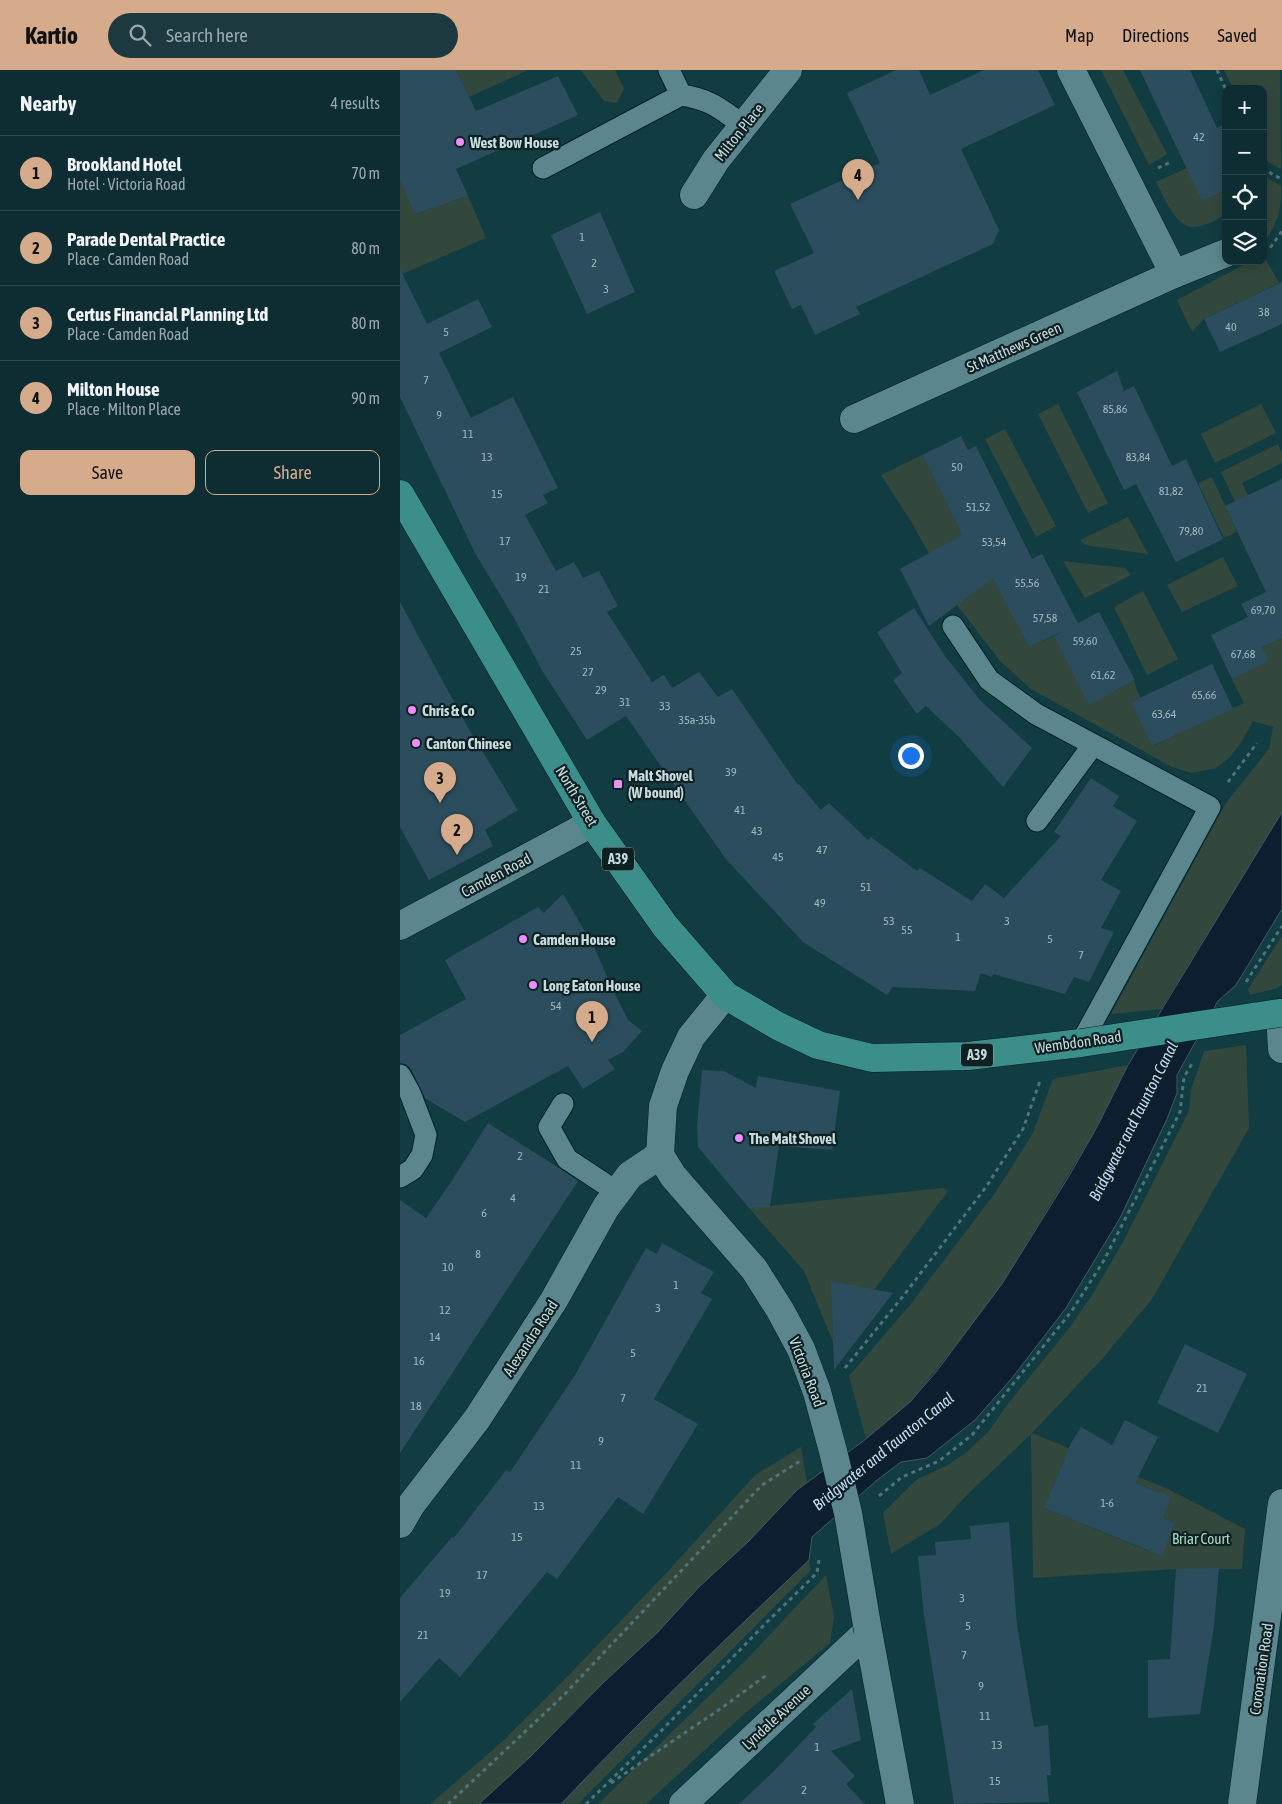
<!DOCTYPE html>
<meta charset="utf-8">
<style>
body{margin:0;font-family:"Asap Condensed",sans-serif;background:#1b393e;color:#f1f3f6}
.controls{position:absolute;right:15px;top:15px;display:grid;overflow:hidden;border-radius:10px;box-shadow:0 2px 12px #0003}
.controls button{width:45px;height:45px;display:grid;place-items:center;padding:0;border:0;border-bottom:1px solid #2d494d;background:#0d2d32;color:#f1f3f6;font:25px sans-serif}
.you{position:absolute;left:510px;top:685px;width:18px;height:18px;margin:-12px;border:4px solid #fff;border-radius:50%;background:#1a73e8;box-shadow:0 0 0 8px #1a73e833}
.badge{display:grid;place-items:center;width:32px;height:32px;border-radius:50%;background:#d6ab8b;color:#111;font-size:16px;font-weight:700}
.pin{position:absolute;translate:-50% -41px;filter:drop-shadow(0 1px 2px #0008)}
.pin::after{content:'';position:absolute;top:26px;width:18px;height:15px;background:inherit;clip-path:polygon(0 0,100% 0,50% 100%)}
.list{margin:0;padding:0;list-style:none}
h2{display:flex;justify-content:space-between;align-items:center;height:65px;margin:0;padding:0 20px;font-size:21px}
h2 small{font-size:16px;font-weight:400;color:#9aa8ac}
.list li{display:grid;grid-template-columns:32px 1fr auto;gap:15px;align-items:center;box-sizing:border-box;height:75px;padding:0 20px;border-top:1px solid #2d494d}
.list b{display:block;font-size:19px;white-space:nowrap}
.list p{margin:0;font-size:16px;white-space:nowrap;color:#9aa8ac}
.list em{font-size:16px;font-style:normal;color:#9aa8ac}
.actions{display:flex;gap:10px;padding:15px 20px}
.actions a{flex:1;padding:11px 0;border:1px solid #d6ab8b;border-radius:10px;text-align:center;font-size:18px;color:#d6ab8b}
.actions .main{background:#d6ab8b;color:#111}
.icon{flex:none;width:28px;height:28px;fill:none;stroke:currentColor;stroke-width:2;stroke-linecap:round;stroke-linejoin:round}
.map{position:relative;flex:none;width:882px;height:1734px;overflow:hidden}
header{display:flex;align-items:center;gap:30px;box-sizing:border-box;height:70px;padding:0 25px;background:#d6ab8b;color:#111}
header strong{font-size:24px}
nav{display:flex;gap:28px;margin-inline-start:auto;font-size:18px}
.search{width:350px;height:45px;background:#1b393e;display:flex;align-items:center;gap:12px;box-sizing:border-box;padding:0 18px;border-radius:28px;color:#9aa8ac;font-size:19px}
main{display:flex}
aside{flex:1;background:#0d2d32}
.map>svg:first-child{display:block}
.green{fill:#33483d;fill-rule:evenodd}
.water{fill:#0e1e31;stroke:#455765}
.building{fill:#2c4d5d}
.lines{fill:none;stroke-linecap:round;stroke-linejoin:round}
.lane-casing{stroke:#012126;stroke-width:23}
.street-casing{stroke:#012126;stroke-width:29}
.primary-casing{stroke:#012126;stroke-width:29}
.path{stroke:#507378;stroke-width:3;stroke-dasharray:4 4;stroke-linecap:butt}
.lane{stroke:#5c868d;stroke-width:21}
.street{stroke:#5c868d;stroke-width:28}
.primary{stroke:#3b8e8a;stroke-width:28}
.street-bridge-casing{stroke:#012126;stroke-width:29;stroke-linecap:butt}
.primary-bridge-casing{stroke:#012126;stroke-width:29;stroke-linecap:butt}
.street-bridge{stroke:#5c868d;stroke-width:28}
.primary-bridge{stroke:#3b8e8a;stroke-width:28}
.poi-dot{fill:#eb8dfb;stroke:#0e2022;stroke-width:2}
.labels{text-anchor:middle;dominant-baseline:central;stroke-width:4.5;stroke-linejoin:round;paint-order:stroke}
.number-label{font-size:12px;fill:#9fb8be}
.shield{fill:#0e2022;stroke:#8ea3a6;stroke-width:1}
.shield-label{font-size:14px;font-weight:bold;fill:#c5dbde}
.street-label{font-size:15px;fill:#c5dbde;stroke:#0e2022}
.poi-label{font-size:15px;font-weight:bold;fill:#c5dbde;stroke:#0e2022;text-anchor:start}
.park-label{font-size:15px;fill:#a3ddc0;stroke:#0e2022}
.water-label{font-size:16px;font-style:italic;fill:#bfdcff;stroke:#0e2022}
</style>
<header>
<strong>Kartio</strong>
<div class="search"><svg class="icon" aria-label="search" viewBox="0 0 24 24"><circle cx="10" cy="10" r="6"/><path d="M15 15l6 6"/></svg>Search here</div>
<nav><a>Map</a><a>Directions</a><a>Saved</a></nav>
</header>
<main>
<aside>
<h2>Nearby<small>4 results</small></h2>
<ul class="list">
<li><span class="badge">1</span><div><b>Brookland Hotel</b><p>Hotel · Victoria Road</p></div><em>70 m</em></li>
<li><span class="badge">2</span><div><b>Parade Dental Practice</b><p>Place · Camden Road</p></div><em>80 m</em></li>
<li><span class="badge">3</span><div><b>Certus Financial Planning Ltd</b><p>Place · Camden Road</p></div><em>80 m</em></li>
<li><span class="badge">4</span><div><b>Milton House</b><p>Place · Milton Place</p></div><em>90 m</em></li>
</ul>
<div class="actions"><a class="main">Save</a><a>Share</a></div>
</aside>
<div class="map">
<svg width="882" height="1734" viewBox="0 0 882 1734">
<rect width="100%" height="100%" fill="#113c42"/>
<!-- green -->
<g class="green">
<polygon points="56,0 128,0 69,27"/>
<polygon points="181,0 215,0 224,19 217,33 204,31"/>
<polygon points="701,0 723,0 767,84 749,95"/>
<polygon points="824,0 880,0 881,99 868,92 863,84 863,19 833,19"/>
<path d="M787 98 802 131 826 120V145C817 149 806 156 796 157 776 160 764 126 756 112Z"/>
<path d="M863 105 881 116C882 141 877 153 864 173Z"/>
<polygon points="0,111 15,144 68,126 86,168 0,205"/>
<polygon points="863,188 865,188 879,213 804,249 792,262 777,230 851,191 863,191"/>
<polygon points="658,334 708,433 688,443 638,344"/>
<polygon points="861,334 876,363 815,393 801,364"/>
<polygon points="605,359 656,456 636,467 585,369"/>
<polygon points="878,374 882,383 882,393 842,413 857,444 844,451 821,402"/>
<polygon points="522,385 580,500 594,509 629,577 654,566 689,634 734,611 740,628 731,632 753,676 844,633 832,609 868,591 862,577 882,568 882,742 761,939 711,944 826,733 869,679 873,657 853,651 841,673 830,687 816,698 792,703 772,697 631,619 600,591 557,535 512,453 481,405"/>
<polygon points="812,407 837,462 824,468 798,413"/>
<polygon points="728,447 748,484 685,475 680,470"/>
<polygon points="823,487 838,516 782,542 767,515"/>
<polygon points="663,491 725,498 731,505 685,528"/>
<polygon points="743,521 778,589 747,605 714,537"/>
<polygon points="882,866 882,915 878,918 850,925 848,919"/>
<path d="M846 975 849 1058 752 1229 702 1289 632 1363 770 1420 845 1459 842 1499H777L633 1508 631 1364 567 1425 540 1454 491 1484 483 1443 516 1410 546 1396 568 1381 590 1360 607 1335 670 1257 692 1225 723 1172 789 1041 791 1020 804 981ZM666 1385 770 1427 763 1448 775 1453 748 1481 644 1438Z"/>
<polygon points="728,995 697,1057 602,1214 568,1260 510,1332 466,1369 449,1306 510,1235 595,1123 632,1065 653,1009"/>
<polygon points="543,1118 548,1121 456,1244 455,1224 450,1215 442,1213 435,1216 432,1224 433,1272 404,1201 349,1138"/>
<polygon points="401,1377 407,1413 397,1420 348,1472 299,1517 258,1562 204,1612 130,1687 79,1734 30,1734 104,1670 170,1604 270,1499 355,1405"/>
<path d="M409 1490 410 1501 178 1734H161C241 1649 325 1570 409 1490Z"/>
<polygon points="426,1505 434,1547 430,1573 343,1645 246,1734 198,1734 348,1588"/>
</g>
<!-- water -->
<path class="water" d="M882 742V839L836 915 818 931 777 1005V1023L767 1049 720 1148 666 1238 612 1308 575 1350 527 1388 501 1392 476 1411 412 1467 409 1490C325 1570 241 1649 161 1734H79L130 1687 204 1612 258 1562 299 1517 348 1472 397 1420 466 1369 510 1332 536 1302 602 1214 669 1106 697 1057 728 995Z"/>
<!-- building -->
<g class="building">
<polygon points="0,0 56,0 76,41 158,6 178,45 56,99 68,126 15,144 0,111"/>
<polygon points="496,0 519,0 530,25 584,0 638,0 655,35 561,79 599,160 593,174 456,237 460,244 415,265 401,235 392,239 374,201 414,183 390,134 480,93 447,23"/>
<polygon points="740,0 790,0 817,58 826,53 826,120 802,131"/>
<polygon points="200,142 235,222 187,244 151,165"/>
<polygon points="0,199 27,254 78,229 92,257 39,283 71,348 113,327 158,418 143,425 148,433 125,445 156,501 174,492 183,508 199,501 218,536 207,542 252,612 264,605 272,618 299,602 318,627 332,619 398,715 399,714 421,740 429,733 468,770 471,767 517,801 520,798 572,831 585,814 604,828 661,766 654,762 691,708 719,726 713,736 737,751 701,810 721,821 701,858 714,862 689,912 674,907 665,924 593,904 592,907 581,903 575,921 493,917 487,925 403,872 325,788 226,646 187,670 143,602 114,548 75,483 0,327"/>
<polygon points="882,212 882,254 820,282 804,249"/>
<polygon points="717,301 724,321 734,316 772,396 786,389 823,469 776,492 736,414 724,420 677,322"/>
<polygon points="561,366 568,380 576,376 632,489 642,484 678,553 699,542 735,610 689,635 654,566 663,561 629,577 593,508 529,556 500,499 562,465 522,385"/>
<polygon points="882,409 882,568 862,577 869,591 832,609 811,565 848,547 841,534 866,522 825,436"/>
<polygon points="0,532 66,654 118,740 85,760 93,776 29,810 0,757"/>
<polygon points="514,538 545,586 580,630 632,678 603,717 559,667 526,636 517,644 493,610 502,603 477,562"/>
<polygon points="812,594 833,639 752,676 731,632"/>
<polygon points="163,824 194,877 215,924 228,950 242,961 223,982 208,990 215,999 183,1019 168,996 65,1052 26,1029 11,999 6,994 0,993 0,965 66,929 45,890 138,837 144,843"/>
<polygon points="302,1000 324,1001 356,1018 358,1006 440,1021 432,1080 379,1076 370,1137 349,1138 298,1077 297,1056"/>
<polygon points="88,1053 156,1096 178,1111 0,1383 0,1130 26,1148 53,1109"/>
<polygon points="262,1173 314,1202 301,1223 312,1229 254,1329 298,1354 243,1444 218,1427 157,1509 147,1502 60,1607 39,1588 0,1632 0,1528 52,1467 54,1468 106,1400 110,1402 175,1305 246,1178 257,1184"/>
<polygon points="431,1211 493,1223 434,1300"/>
<polygon points="785,1274 847,1304 818,1363 757,1333"/>
<polygon points="725,1350 758,1367 735,1413 771,1427 763,1448 775,1453 762,1486 644,1438 671,1373 681,1357 712,1375"/>
<polygon points="609,1452 617,1555 634,1657 648,1655 651,1705 647,1705 649,1732 554,1734 524,1546 518,1486 536,1485 535,1472 571,1469 570,1456"/>
<polygon points="819,1498 814,1556 800,1644 748,1648 748,1590 770,1589 776,1499"/>
<polygon points="452,1619 461,1670 431,1681 455,1706 446,1714 465,1734 339,1734 372,1703 416,1657 413,1654"/>
</g>
<g class="lines">
<!-- lane casing -->
<g class="lane-casing">
<g id="lane">
<path d="M269 0 281 25C310 29 321 39 344 56"/>
<polyline points="143,98 281,25"/>
<polyline points="553,556 589,610 636,644 810,737 681,973"/>
<polyline points="637,751 693,675"/>
<polyline points="0,1005 10,1023 26,1065 22,1085 13,1099 0,1107"/>
<polyline points="163,1034 149,1057 167,1089 217,1122"/>
</g>
</g>
<!-- street casing -->
<g class="street-casing">
<g id="street">
<polyline points="671,0 774,204"/>
<polyline points="294,125 316,90 388,0"/>
<polyline points="454,349 774,204 826,183"/>
<polyline points="0,856 192,753"/>
<polyline points="325,925 291,967 275,1001 263,1036 260,1085 273,1106 354,1199 380,1240 401,1279 417,1322"/>
<polyline points="880,943 882,979"/>
<polyline points="0,1454 11,1435 77,1349 127,1272 154,1230 206,1137 230,1105 260,1085"/>
<polyline points="468,1561 500,1734"/>
<polyline points="283,1734 468,1561"/>
<polyline points="842,1734 882,1433"/>
</g>
</g>
<!-- primary casing -->
<g class="primary-casing">
<polyline id="primary" points="0,424 192,753 265,856 325,925 378,956 418,975 472,988 568,986 681,973"/>
</g>
<!-- path -->
<g class="path">
<polyline points="817,0 826,20"/>
<polyline points="863,97 873,105 882,109"/>
<polyline points="758,98 771,92"/>
<polyline points="863,181 870,178 882,161"/>
<polyline points="828,712 857,673"/>
<polyline points="846,912 882,856"/>
<polyline points="445,1298 504,1225 586,1117 623,1059 640,1011"/>
<polyline points="479,1426 502,1407 539,1391 572,1365 671,1242 703,1192 780,1042 784,1007 793,992"/>
<polyline points="211,1713 323,1637 368,1604"/>
<polyline points="48,1734 163,1626 362,1415 400,1391"/>
<polyline points="186,1734 260,1662 369,1550 417,1503 419,1490"/>
</g>
<!-- lane -->
<use href="#lane" class="lane"/>
<!-- street -->
<use href="#street" class="street"/>
<!-- primary -->
<use href="#primary" class="primary"/>
<!-- street-bridge casing -->
<g class="street-bridge-casing">
<polyline id="street-bridge" points="417,1322 433,1381 448,1443 468,1561"/>
</g>
<!-- primary-bridge casing -->
<g class="primary-bridge-casing">
<polyline id="primary-bridge" points="681,973 880,943"/>
</g>
<!-- street-bridge -->
<use href="#street-bridge" class="street-bridge"/>
<!-- primary-bridge -->
<use href="#primary-bridge" class="primary-bridge"/>
</g>
<!-- markers -->
<g class="poi-dot">
<circle cx="60" cy="72" r="5"/>
<circle cx="12" cy="640" r="5"/>
<circle cx="16" cy="673" r="5"/>
<rect x="213" y="709" width="10" height="10" rx="2.5"/>
<circle cx="123" cy="869" r="5"/>
<circle cx="133" cy="915" r="5"/>
<circle cx="339" cy="1068" r="5"/>
</g>
<g class="labels">
<!-- number labels -->
<g class="number-label">
<text x="799" y="67">42</text>
<text x="182" y="167">1</text>
<text x="194" y="193">2</text>
<text x="206" y="219">3</text>
<text x="864" y="242">38</text>
<text x="831" y="257">40</text>
<text x="46" y="262">5</text>
<text x="26" y="310">7</text>
<text x="715" y="339">85,86</text>
<text x="39" y="345">9</text>
<text x="68" y="364">11</text>
<text x="87" y="387">13</text>
<text x="738" y="387">83,84</text>
<text x="557" y="397">50</text>
<text x="771" y="421">81,82</text>
<text x="97" y="424">15</text>
<text x="578" y="437">51,52</text>
<text x="791" y="461">79,80</text>
<text x="105" y="471">17</text>
<text x="594" y="472">53,54</text>
<text x="121" y="507">19</text>
<text x="627" y="513">55,56</text>
<text x="144" y="519">21</text>
<text x="863" y="540">69,70</text>
<text x="645" y="548">57,58</text>
<text x="685" y="571">59,60</text>
<text x="176" y="581">25</text>
<text x="843" y="584">67,68</text>
<text x="188" y="602">27</text>
<text x="703" y="605">61,62</text>
<text x="201" y="620">29</text>
<text x="804" y="625">65,66</text>
<text x="225" y="632">31</text>
<text x="265" y="636">33</text>
<text x="764" y="644">63,64</text>
<text x="297" y="650">35a-35b</text>
<text x="331" y="702">39</text>
<text x="340" y="740">41</text>
<text x="357" y="761">43</text>
<text x="422" y="780">47</text>
<text x="378" y="787">45</text>
<text x="466" y="817">51</text>
<text x="420" y="833">49</text>
<text x="489" y="851">53</text>
<text x="607" y="851">3</text>
<text x="507" y="860">55</text>
<text x="558" y="867">1</text>
<text x="650" y="869">5</text>
<text x="681" y="885">7</text>
<text x="156" y="936">54</text>
<text x="120" y="1086">2</text>
<text x="113" y="1128">4</text>
<text x="84" y="1143">6</text>
<text x="78" y="1184">8</text>
<text x="48" y="1197">10</text>
<text x="276" y="1215">1</text>
<text x="258" y="1238">3</text>
<text x="45" y="1240">12</text>
<text x="35" y="1267">14</text>
<text x="233" y="1283">5</text>
<text x="19" y="1291">16</text>
<text x="802" y="1318">21</text>
<text x="223" y="1328">7</text>
<text x="16" y="1336">18</text>
<text x="201" y="1371">9</text>
<text x="176" y="1395">11</text>
<text x="707" y="1433">1-6</text>
<text x="139" y="1436">13</text>
<text x="117" y="1467">15</text>
<text x="82" y="1505">17</text>
<text x="45" y="1523">19</text>
<text x="562" y="1528">3</text>
<text x="568" y="1556">5</text>
<text x="23" y="1565">21</text>
<text x="564" y="1585">7</text>
<text x="581" y="1616">9</text>
<text x="585" y="1646">11</text>
<text x="597" y="1675">13</text>
<text x="417" y="1677">1</text>
<text x="595" y="1711">15</text>
<text x="404" y="1720">2</text>
</g>
<!-- shield labels -->
<g class="shield">
<rect x="202" y="777.5" width="32" height="23" rx="4"/>
<rect x="561" y="973.5" width="32" height="23" rx="4"/>
</g>
<g class="shield-label">
<text x="218" y="789">A39</text>
<text x="577" y="985">A39</text>
</g>
<!-- street labels -->
<g class="street-label">
<text transform="translate(339 62) rotate(-51)">Milton Place</text>
<text transform="translate(614 277) rotate(-24)">St Matthews Green</text>
<text transform="translate(177 726) rotate(59)">North Street</text>
<text transform="translate(96 805) rotate(-28)">Camden Road</text>
<text transform="translate(678 972) rotate(-8)">Wembdon Road</text>
<text transform="translate(130 1268) rotate(-57)">Alexandra Road</text>
<text transform="translate(407 1302) rotate(69)">Victoria Road</text>
<text transform="translate(861 1599) rotate(-82)">Coronation Road</text>
<text transform="translate(376 1647) rotate(-43)">Lyndale Avenue</text>
</g>
<!-- poi labels -->
<g class="poi-label">
<text x="70" y="72">West Bow House</text>
<text x="22" y="640">Chris &amp; Co</text>
<text x="26" y="673">Canton Chinese</text>
<text x="228" y="705">Malt Shovel<tspan x="228" dy="17">(W bound)</tspan></text>
<text x="133" y="869">Camden House</text>
<text x="143" y="915">Long Eaton House</text>
<text x="349" y="1068">The Malt Shovel</text>
</g>
<!-- park labels -->
<g class="park-label">
<text x="801" y="1468">Briar Court</text>
</g>
<!-- water labels -->
<g class="water-label">
<text transform="translate(733 1051) rotate(-63)">Bridgwater and Taunton Canal</text>
<text transform="translate(483 1381) rotate(-39)">Bridgwater and Taunton Canal</text>
</g>
</g>
</svg>
<div class="controls">
<button>+</button>
<button>−</button>
<button><svg class="icon" aria-label="locate" viewBox="0 0 24 24"><circle cx="12" cy="12" r="6"/><path d="M12 2v4M12 18v4M2 12h4M18 12h4"/></svg></button>
<button><svg class="icon" aria-label="layers" viewBox="0 0 24 24"><path d="M12 4l9 5-9 5-9-5zM3 14l9 5 9-5"/></svg></button>
</div>
<div class="you"></div>
<div class="pin badge" style="left:192px;top:972px">1</div>
<div class="pin badge" style="left:57px;top:785px">2</div>
<div class="pin badge" style="left:40px;top:733px">3</div>
<div class="pin badge" style="left:458px;top:130px">4</div>
</div>
</main>
